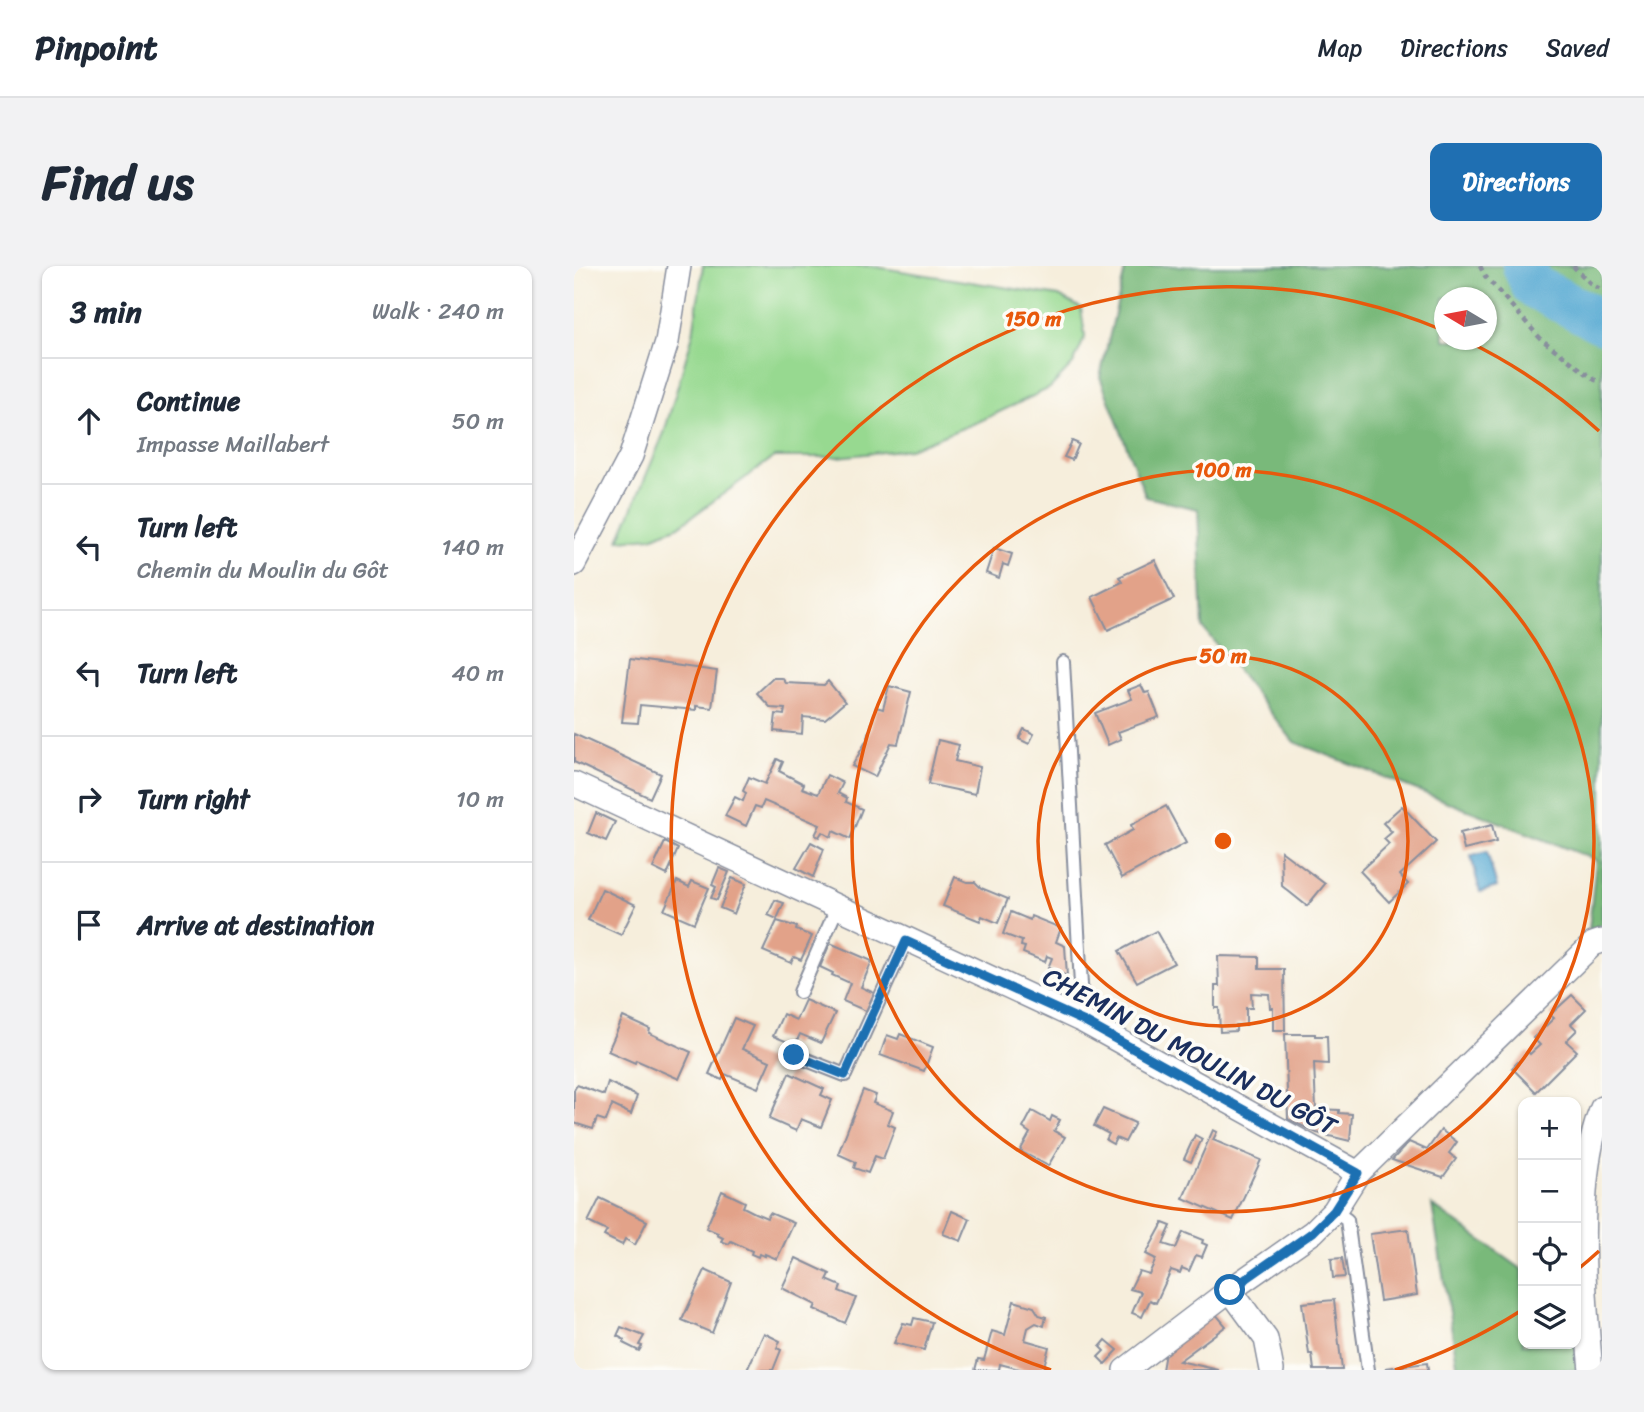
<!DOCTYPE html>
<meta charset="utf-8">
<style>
body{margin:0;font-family:Sriracha,sans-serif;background:#f2f2f3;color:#1f2937}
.controls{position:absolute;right:21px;bottom:21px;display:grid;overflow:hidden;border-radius:14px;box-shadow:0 2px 5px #0004}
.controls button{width:63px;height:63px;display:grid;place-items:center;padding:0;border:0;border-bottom:2px solid #e0e1e3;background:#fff;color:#1f2937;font:35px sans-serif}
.compass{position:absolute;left:860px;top:21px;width:63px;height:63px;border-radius:50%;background:#fff;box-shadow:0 2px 5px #0004;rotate:280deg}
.stop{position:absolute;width:21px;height:21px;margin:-16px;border:5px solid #1f6fb2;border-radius:50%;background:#fff}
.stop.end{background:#1f6fb2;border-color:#fff;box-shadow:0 2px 7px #0008}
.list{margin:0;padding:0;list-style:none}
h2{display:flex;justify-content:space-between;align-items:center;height:91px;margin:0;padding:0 28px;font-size:30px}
h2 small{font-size:23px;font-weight:400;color:#747a83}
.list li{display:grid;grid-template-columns:46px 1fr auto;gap:21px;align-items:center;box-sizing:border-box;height:126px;padding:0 28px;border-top:2px solid #e0e1e3}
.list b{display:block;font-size:26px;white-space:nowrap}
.list p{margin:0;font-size:23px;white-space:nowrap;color:#747a83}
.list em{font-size:23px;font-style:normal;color:#747a83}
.icon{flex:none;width:38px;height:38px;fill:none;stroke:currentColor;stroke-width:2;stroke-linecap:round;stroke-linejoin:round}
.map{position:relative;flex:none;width:1028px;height:1104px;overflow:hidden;border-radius:14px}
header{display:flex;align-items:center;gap:42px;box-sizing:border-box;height:98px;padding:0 35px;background:#fff;border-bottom:2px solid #e0e1e3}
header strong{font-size:33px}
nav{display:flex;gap:38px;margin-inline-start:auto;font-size:24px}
.intro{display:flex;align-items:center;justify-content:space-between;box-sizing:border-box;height:168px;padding:0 42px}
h1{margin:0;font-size:49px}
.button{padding:18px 32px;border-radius:14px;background:#1f6fb2;color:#fff;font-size:24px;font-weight:700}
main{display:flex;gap:42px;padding:0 42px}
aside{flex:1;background:#fff;border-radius:14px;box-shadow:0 2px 5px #0004}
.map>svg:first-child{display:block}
.green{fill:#97d990;stroke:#598477;stroke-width:2}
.forest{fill:#79b97a;stroke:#4a746c;stroke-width:2;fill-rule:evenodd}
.water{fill:#58aad3;stroke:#3a6c98;stroke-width:2}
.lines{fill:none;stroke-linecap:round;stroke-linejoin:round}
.river{stroke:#58aad3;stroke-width:44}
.building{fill:#e2a289}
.service-casing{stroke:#888e9d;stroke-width:16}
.minor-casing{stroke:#888e9d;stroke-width:26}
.path{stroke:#888e9d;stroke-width:4.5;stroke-dasharray:5 5;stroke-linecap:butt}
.service{stroke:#fff;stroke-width:12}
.minor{stroke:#fff;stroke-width:23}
.route{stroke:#1f6fb2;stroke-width:9}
.ring{fill:none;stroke:#e8590c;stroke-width:3.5}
.labels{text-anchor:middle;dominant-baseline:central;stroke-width:7;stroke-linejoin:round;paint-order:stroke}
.street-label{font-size:26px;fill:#1b2f5e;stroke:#fdfcf7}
.centre{fill:#e8590c;stroke:#fdfcf7;stroke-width:3.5}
.ring-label{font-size:21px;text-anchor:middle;font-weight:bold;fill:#e8590c;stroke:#fdfcf7;stroke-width:7;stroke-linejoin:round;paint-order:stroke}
</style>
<header>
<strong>Pinpoint</strong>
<nav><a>Map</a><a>Directions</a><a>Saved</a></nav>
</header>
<div class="intro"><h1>Find us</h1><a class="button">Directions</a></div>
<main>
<aside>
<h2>3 min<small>Walk · 240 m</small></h2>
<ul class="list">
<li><svg class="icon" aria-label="ahead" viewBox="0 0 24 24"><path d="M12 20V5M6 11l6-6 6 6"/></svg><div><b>Continue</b><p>Impasse Maillabert</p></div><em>50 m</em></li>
<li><svg class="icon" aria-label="left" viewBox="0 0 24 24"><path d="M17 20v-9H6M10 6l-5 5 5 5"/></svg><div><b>Turn left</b><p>Chemin du Moulin du Gôt</p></div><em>140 m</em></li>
<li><svg class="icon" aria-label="left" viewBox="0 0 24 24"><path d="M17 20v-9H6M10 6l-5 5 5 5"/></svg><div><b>Turn left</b></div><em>40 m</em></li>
<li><svg class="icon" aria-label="right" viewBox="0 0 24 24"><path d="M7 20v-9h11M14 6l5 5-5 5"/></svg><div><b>Turn right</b></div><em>10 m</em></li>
<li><svg class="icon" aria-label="arrive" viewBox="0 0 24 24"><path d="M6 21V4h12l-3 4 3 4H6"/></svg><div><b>Arrive at destination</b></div></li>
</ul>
</aside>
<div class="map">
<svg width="1028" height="1104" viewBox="0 0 1028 1104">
<rect width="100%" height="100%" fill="#fdfcf7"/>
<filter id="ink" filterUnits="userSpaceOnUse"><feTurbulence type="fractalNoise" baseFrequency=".0143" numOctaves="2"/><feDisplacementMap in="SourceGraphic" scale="14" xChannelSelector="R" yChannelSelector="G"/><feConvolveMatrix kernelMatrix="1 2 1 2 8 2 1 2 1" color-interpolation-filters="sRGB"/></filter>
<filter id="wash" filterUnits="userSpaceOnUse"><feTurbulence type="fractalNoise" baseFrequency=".00686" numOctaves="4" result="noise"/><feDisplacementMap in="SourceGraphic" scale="28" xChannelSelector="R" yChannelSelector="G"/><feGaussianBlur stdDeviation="1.57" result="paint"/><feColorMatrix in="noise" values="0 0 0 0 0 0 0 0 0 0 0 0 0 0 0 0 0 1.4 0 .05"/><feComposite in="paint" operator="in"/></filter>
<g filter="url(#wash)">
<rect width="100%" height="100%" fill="#f6eedc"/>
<!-- green -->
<polygon class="green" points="129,0 296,0 485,30 507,42 511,71 499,98 476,122 404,156 335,183 264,191 200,191 105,260 77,271 45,274 90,167 119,68"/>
<!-- forest -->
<g class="forest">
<path d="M552 0H1028V658L1015 664 1022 594 720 476 629 362 624 243 572 231 526 111ZM870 32H912V74H870Z"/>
<polygon points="858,939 949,1004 949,1078 1001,1078 1006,1104 884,1104"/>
</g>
<!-- water -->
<polygon class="water" points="913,586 923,621 906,626 897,590"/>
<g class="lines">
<!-- river -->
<polyline class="river" points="950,0 959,20 1028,56"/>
</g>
<g id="blocks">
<!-- building -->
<g class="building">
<polygon points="498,175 505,178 498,194 490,191"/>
<polygon points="420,282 438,288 434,300 429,298 425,312 412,307"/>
<polygon points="581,294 600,333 534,364 518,331 548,316 545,311"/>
<polygon points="56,393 143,405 138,442 122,440 122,444 66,439 64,457 48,456"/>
<polygon points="199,412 208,412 212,417 250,419 254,415 271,436 251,453 229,451 228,468 200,465 202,448 210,449 211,443 197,442 183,427"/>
<polygon points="567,419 571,427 575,426 585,451 544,466 547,473 534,479 521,447 558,433 554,424"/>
<polygon points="315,420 337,426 324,478 317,477 301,511 278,500 294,472 302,441 309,443"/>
<polygon points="450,463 460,468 455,478 445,473"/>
<polygon points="0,468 87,508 76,532 0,496"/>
<polygon points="364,474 385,479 381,495 406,501 401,528 354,518"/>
<polygon points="203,493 209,496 205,505 230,518 228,522 244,528 253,509 269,517 264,527 273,532 272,536 288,543 276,573 259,565 257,571 248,566 245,571 241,569 246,559 190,535 187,542 181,540 172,560 151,550 161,531 169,535 172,527 169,525 175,511 191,518"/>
<polygon points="592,540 612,577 548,612 531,579 559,564 557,559"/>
<polygon points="828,540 862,576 826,609 834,618 815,636 786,605 815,578 810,573 818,566 809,557"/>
<polygon points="22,547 41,556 32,575 14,567"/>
<polygon points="918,559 922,576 890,584 886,567"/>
<polygon points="91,576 104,583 93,609 79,602"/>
<polygon points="237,576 250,583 239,611 222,602"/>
<polygon points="707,585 751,618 733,640 708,620"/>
<polygon points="145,602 155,606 143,634 137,632 142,621 138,619"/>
<polygon points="381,611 393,616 401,616 407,622 434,633 424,657 408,650 406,655 369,640"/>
<polygon points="158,612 172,618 160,648 146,642"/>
<polygon points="103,615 115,621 118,615 135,622 120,657 90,644"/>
<polygon points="28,623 62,639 47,669 14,654"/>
<polygon points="201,634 210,637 203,653 194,649"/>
<polygon points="437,646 456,654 457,650 487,662 482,676 491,680 493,710 474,702 478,692 473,690 471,696 449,687 451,681 447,680 448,675 429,668"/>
<polygon points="203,655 223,661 222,664 238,670 227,694 220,691 217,697 189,685"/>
<polygon points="582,665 600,697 563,716 545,685"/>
<polygon points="256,677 298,695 287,721 300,727 292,745 269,735 276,717 258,709 259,707 246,701"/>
<polygon points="644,690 685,691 685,703 710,703 711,764 699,764 699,742 696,742 695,728 677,727 678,742 672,742 672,759 662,759 662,765 646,766 645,742 641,742 641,720 645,720"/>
<polygon points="998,729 1012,743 997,758 1003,764 992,775 1003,785 962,826 938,802 954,786 956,788 966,779 959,772 980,752 976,749"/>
<polygon points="231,734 261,747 247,777 226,768 221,779 199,770 209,748 222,754"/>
<polygon points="49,751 76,763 75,767 117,786 105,813 62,794 61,797 34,785"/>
<polygon points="160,752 179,760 168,783 196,795 184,822 151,808 148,814 135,808"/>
<polygon points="326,768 359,781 350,805 306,789 313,769 324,773"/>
<polygon points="711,768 741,768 741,770 753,770 754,798 740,797 742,843 765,844 765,847 778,848 776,875 743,867 714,853"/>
<polygon points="215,807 250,823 247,829 258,834 247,861 227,853 222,865 195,853"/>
<polygon points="34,816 63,830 57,848 38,839 32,855 23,852 19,863 0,857 0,824 3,819 30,829"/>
<polygon points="289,824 302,829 299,837 319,845 314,858 321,861 309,893 301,890 294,907 280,902 282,896 264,888"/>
<polygon points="529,843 561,857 551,876 542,872 539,878 532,874 535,868 520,860"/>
<polygon points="458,845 476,855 478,850 486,854 480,865 491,871 474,900 446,885 456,867 449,862"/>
<polygon points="639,864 643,866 639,874 687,894 659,954 609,932"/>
<polygon points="867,864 883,876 875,887 882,893 869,911 818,894 835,876 853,884"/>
<polygon points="621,869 628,873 617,896 610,893"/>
<polygon points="148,925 171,936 169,941 181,947 193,952 196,947 220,957 203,993 191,988 191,990 185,988 184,991 177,988 178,985 157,975 155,978 147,975 149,972 143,969 144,967 132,962"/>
<polygon points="26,932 73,955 61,979 51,973 48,979 30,970 33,965 14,956"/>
<polygon points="378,945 396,953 387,975 369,968"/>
<polygon points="589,957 597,960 589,978 602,982 609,966 629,974 628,977 633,979 628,991 622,989 615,1005 608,1002 606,1007 597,1004 582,1037 576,1034 568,1051 558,1047 567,1026 556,1023 565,1005 575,1008 582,993 572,988"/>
<polygon points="834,963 843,1029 806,1035 796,968"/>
<polygon points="222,992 256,1008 253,1014 267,1020 265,1025 282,1032 271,1057 240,1043 242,1039 208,1022"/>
<polygon points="768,992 771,1011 759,1012 757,993"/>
<polygon points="131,1004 157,1016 138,1067 108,1054"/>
<polygon points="760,1034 768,1104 740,1104 738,1088 735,1088 728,1037"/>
<polygon points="440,1035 460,1041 465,1049 472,1051 470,1060 462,1057 454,1062 451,1074 475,1081 469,1104 449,1104 426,1098 425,1104 401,1104 404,1093 410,1094 418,1065 431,1069"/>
<polygon points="640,1046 652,1060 605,1095 645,1104 588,1104 592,1081"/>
<polygon points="340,1052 358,1056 350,1084 320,1077 329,1057 338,1059"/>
<polygon points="47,1061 70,1070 65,1079 68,1080 65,1085 49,1077 51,1074 43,1070"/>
<polygon points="190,1067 206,1075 203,1082 207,1084 199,1104 173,1104"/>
<polygon points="532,1074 544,1084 531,1098 524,1091 530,1085 526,1081"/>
<polygon points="853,1097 854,1104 812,1104 812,1102"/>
</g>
</g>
</g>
<g filter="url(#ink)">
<use href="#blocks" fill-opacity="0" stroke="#888e9d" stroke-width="2"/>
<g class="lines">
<!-- service casing -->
<g class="service-casing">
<g id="service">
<polyline points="489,396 509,755"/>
<polyline points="226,726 263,642"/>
<polyline points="220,789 271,809 332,675"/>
<polyline points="760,945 773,954 794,1104"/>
</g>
</g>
<!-- minor casing -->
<g class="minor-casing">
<g id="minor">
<polyline points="0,298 57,190 93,76 105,0"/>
<polyline points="0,518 509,755 784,907 1019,678 1028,675"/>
<polyline points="656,1024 692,1073 698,1104"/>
<polyline points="551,1104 656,1024 739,966 760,945 784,907"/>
<path d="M1017 1104C1010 1032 1000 909 1028 842"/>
</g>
</g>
<!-- path -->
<g class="path">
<polyline points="906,0 911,10 967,73 1021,114 1028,115"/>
<polyline points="999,0 1017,18 1028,24"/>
</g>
<!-- service -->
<use href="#service" class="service"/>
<!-- minor -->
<use href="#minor" class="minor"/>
</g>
</g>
<g class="lines" filter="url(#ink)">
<!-- route -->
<polyline class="route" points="220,789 271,809 332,675 509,755 784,907 760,945 739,966 656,1024"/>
</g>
<!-- distance rings -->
<g class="ring">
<circle cx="649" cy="575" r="185"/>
<circle cx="649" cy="575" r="371"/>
<path d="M1025 985A556 556 0 0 1 1003 1004M948 1044A556 556 0 0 1 821 1104M477 1104A556 556 0 1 1 866 63M893 75A556 556 0 0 1 1025 165"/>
</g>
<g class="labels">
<!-- street labels -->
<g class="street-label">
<text transform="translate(616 785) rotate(28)">CHEMIN DU MOULIN DU GÔT</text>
</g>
</g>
<circle cx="649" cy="575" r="10" class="centre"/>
<g class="ring-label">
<text x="459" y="60">150 m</text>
<text x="649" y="211">100 m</text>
<text x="649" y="397">50 m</text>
</g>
</svg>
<div class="controls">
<button>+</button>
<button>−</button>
<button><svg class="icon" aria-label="locate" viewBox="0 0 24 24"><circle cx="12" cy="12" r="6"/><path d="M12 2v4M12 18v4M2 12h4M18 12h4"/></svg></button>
<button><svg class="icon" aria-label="layers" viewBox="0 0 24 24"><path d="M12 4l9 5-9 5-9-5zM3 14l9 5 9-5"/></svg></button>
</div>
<svg class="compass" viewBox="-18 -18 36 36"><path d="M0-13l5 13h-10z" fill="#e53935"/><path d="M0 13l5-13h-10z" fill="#747a83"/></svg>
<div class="stop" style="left:656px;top:1024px"></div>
<div class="stop end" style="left:220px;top:789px"></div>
</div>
</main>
